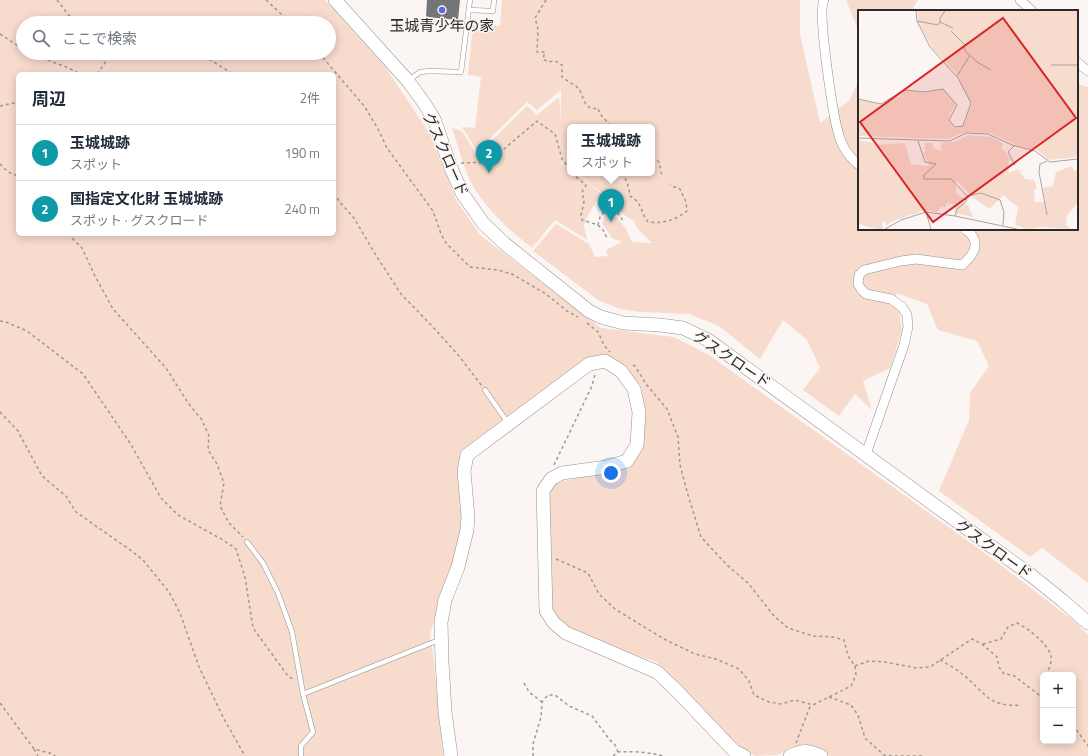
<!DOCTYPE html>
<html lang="ja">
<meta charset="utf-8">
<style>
body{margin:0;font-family:"Titillium Web","Noto Sans JP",sans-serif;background:#f6f6f7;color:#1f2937}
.controls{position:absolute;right:12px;bottom:12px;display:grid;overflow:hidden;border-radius:6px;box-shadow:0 2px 10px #0003}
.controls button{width:36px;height:36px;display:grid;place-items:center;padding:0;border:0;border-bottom:1px solid #e0e1e3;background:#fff;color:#1f2937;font:20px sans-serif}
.you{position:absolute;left:611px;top:473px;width:14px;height:14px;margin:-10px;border:3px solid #fff;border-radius:50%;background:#1a73e8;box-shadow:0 0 0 6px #1a73e833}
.badge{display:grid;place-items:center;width:26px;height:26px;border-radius:50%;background:#111827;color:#fff;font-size:13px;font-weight:700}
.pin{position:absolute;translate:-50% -33px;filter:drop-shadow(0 1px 2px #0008)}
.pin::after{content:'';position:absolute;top:21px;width:14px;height:12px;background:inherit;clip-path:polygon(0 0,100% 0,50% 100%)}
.popup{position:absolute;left:567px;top:124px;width:88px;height:52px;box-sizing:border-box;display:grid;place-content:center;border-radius:6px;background:#fff;filter:drop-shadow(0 1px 3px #0005);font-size:13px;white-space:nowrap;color:#747a83}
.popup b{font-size:15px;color:#1f2937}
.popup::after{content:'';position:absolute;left:50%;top:100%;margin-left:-8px;border:8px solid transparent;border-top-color:#fff}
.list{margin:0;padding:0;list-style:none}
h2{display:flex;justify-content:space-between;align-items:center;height:52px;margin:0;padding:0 16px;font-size:17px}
h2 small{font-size:13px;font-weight:400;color:#747a83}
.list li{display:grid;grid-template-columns:26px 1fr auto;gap:12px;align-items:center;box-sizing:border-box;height:56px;padding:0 16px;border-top:1px solid #e0e1e3}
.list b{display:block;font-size:15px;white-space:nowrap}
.list p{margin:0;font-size:13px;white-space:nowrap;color:#747a83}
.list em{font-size:13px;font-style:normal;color:#747a83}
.icon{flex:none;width:22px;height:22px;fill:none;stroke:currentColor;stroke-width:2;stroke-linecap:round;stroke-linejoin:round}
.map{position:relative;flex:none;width:1088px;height:756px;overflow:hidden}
.search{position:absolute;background:#fff;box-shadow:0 2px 10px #0003;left:16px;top:16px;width:320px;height:44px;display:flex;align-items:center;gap:10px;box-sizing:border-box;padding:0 14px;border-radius:22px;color:#747a83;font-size:15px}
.panel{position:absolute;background:#fff;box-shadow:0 2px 10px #0003;left:16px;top:72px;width:320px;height:164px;border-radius:6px}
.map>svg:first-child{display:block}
.green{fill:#f7dbcd;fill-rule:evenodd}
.building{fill:#747578}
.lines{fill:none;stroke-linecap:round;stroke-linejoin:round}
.lane-casing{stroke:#95918f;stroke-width:5.5}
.street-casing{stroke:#95918f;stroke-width:10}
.secondary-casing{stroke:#95918f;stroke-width:14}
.path{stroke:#9b9896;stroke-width:1.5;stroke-dasharray:3 3;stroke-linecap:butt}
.lane{stroke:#fff;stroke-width:4.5}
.street{stroke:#fff;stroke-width:9}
.secondary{stroke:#fff;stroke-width:13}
.poi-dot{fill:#576ae0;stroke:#fbf6f4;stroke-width:1.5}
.labels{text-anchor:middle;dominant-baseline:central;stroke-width:3;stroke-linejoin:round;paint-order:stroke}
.poi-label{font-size:15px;fill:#2c2a29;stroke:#fbf6f4}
.street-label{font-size:15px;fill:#2c2a29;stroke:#fbf6f4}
.inset-road{fill:none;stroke:#a8a4a3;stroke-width:1}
.view{fill:#d62828;fill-opacity:0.15;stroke:#d62828;stroke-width:2}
.inset-edge{fill:none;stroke:#2c2a29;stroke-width:2}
</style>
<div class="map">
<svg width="1088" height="756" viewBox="0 0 1088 756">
<rect width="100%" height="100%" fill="#fbf6f4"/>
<!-- green -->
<g class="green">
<path d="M0 0H325L386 68 430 134 456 200 480 235 601 328 674 337 709 355 986 554 1074 621 1088 635V756H830L804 744 777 755 755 756 733 742 687 692 656 662 589 639 556 620 550 601 546 499 554 484 592 474 623 468 643 441 645 409 641 386 625 367 603 357 460 463 462 537 430 634 433 653 443 756H0ZM23 23H329V53H23ZM18 74H334V234H18ZM1043 675H1073V741H1043Z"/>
<path d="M502 0H800V34L820 123 850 100 859 80V229H1077V84L1088 87V583L1042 548 1030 557 939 491 969 420 970 393 989 366 977 341 938 330 927 304 896 293 902 330 890 368 863 381 872 410 855 394 839 416 803 390 820 368 807 340 783 320 760 359 719 326 689 314 640 312 620 309 598 300 533 251 556 224 589 244 595 257 608 256 606 250 622 242 612 238 602 223 605 216 610 218 617 217 626 229 632 242 652 243 637 228 634 221 624 215 618 210 612 213 606 211 607 205 616 206 617 195 612 191 607 190 603 193 594 187 578 173H652V127H570V168L562 163 561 151V164L570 169V173C581 173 591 187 601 193L587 217 584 226 587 240 555 220 532 248C509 230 488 211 473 186 464 171 458 145 452 128L462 131 477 155 527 106 537 115 559 97 561 123V90L537 110 527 102 477 151 462 127 475 128 481 77 468 75 473 25 500 26Z"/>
<polygon points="846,0 918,0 913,8 916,11 859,11 859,32"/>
</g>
<!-- building -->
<polygon class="building" points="427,0 460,0 458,20 426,17"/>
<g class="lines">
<!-- lane casing -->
<g class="lane-casing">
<g id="lane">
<polyline points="469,10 493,11 494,0"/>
<polyline points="409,80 420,72 430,71 461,72 470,0"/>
<polyline points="485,390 508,423"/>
<polyline points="247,542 263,563 278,593 292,632 303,694 313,732 301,746 301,756"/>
<polyline points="303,694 439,640"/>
</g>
</g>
<!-- street casing -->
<g class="street-casing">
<g id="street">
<path d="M824 0C817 12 833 114 838 132 841 145 849 157 859 165"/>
<polyline points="1020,0 1032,11"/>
<polyline points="1077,62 1088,71"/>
<path d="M866 454 904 345 908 327 907 315 902 307 891 299 866 294 861 289 858 284 859 275 864 270 901 261 916 259 962 265C975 254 982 241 965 229"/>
</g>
</g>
<!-- secondary casing -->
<g class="secondary-casing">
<g id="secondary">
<polyline points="335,0 408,81 424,103 434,119 451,168 462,193 483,223 505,244 589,311 601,317 623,323 660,325 683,328 708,340 1032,576 1063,601 1088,623"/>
<polyline points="451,756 445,712 442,661 441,622 445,600 458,567 467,530 468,517 464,471 467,455 589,364 605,361 621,371 634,389 639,412 637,445 627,461 607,467 562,473 551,479 543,491 546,611 554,623 566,633 657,672 677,691 734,751 744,756"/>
<path d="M790 756C803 750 807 750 821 756"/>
</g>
</g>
<!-- path -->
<g class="path">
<polyline points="57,0 75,23"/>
<polyline points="266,0 291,23"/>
<path d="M546 0 535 18 538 29 537 52H545L543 59 548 62 555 61 562 65V77C567 81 574 84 578 88 584 94 583 112 598 108L600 114 612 127"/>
<polyline points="0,34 23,49"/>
<path d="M31 53C47 61 65 65 80 74"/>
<polyline points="199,53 233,74"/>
<polyline points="319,53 365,107 378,129 387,148 433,211 441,234 446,243 470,267 498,270 512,274 546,294 567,311 578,317"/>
<polyline points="97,74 112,53"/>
<polyline points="0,106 18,102"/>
<polyline points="652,158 654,158 659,162 662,176"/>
<polyline points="461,163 491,162 504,149 537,121 555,134 562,159 570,170"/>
<polyline points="0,164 8,172 18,176"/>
<polyline points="573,173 576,177 578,173"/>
<path d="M597 173C605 175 606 174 613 173 627 172 628 185 630 196 643 203 640 212 648 222 662 224 676 220 687 211L686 202 680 189 670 185"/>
<polyline points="576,177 586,185 582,192 584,202 581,215 582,220 598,225 600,217 604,212 612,216 618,213 624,222"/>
<polyline points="334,193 339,201 354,218 377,257 401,294 433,327 459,356 482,386"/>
<polyline points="598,225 603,230 607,238"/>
<polyline points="68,234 82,248 95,276 113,309 166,368 188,403 202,420 209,436 208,450 217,464 224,483 220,506 229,523 243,537"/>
<polyline points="0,321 6,322 27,331 83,374 130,443 161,498 178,515 223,540 236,549 245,577 253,628 288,676 293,679"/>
<polyline points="587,323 598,332 604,345 610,352"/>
<polyline points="0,412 18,431 42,476 66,496 76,512 133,552 143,560 169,592 180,613 199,667 224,719 245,756"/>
<polyline points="554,465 592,386 595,374"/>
<polyline points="556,559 588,573 599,594 615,609 664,639 695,654 716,659 739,669 749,681 754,695 769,702 781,704 795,700 813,705 851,686 856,675 855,666 848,656 844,640 833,637 813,636 788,628 774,616 748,583 727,565 701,537 688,495 680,465 678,437 667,409 646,384 635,366 632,365"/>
<path d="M983 644 1001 639 1008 627 1017 623C1028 628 1048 644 1051 656 1052 662 1049 670 1046 675"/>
<path d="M940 660C947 664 955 668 961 673 986 692 986 707 1021 705"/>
<polyline points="855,666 869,661 884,662 917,668 930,667 972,639 982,644 997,657 999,667 1004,674 1013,675 1043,698"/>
<polyline points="524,683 529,692 542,702"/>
<polyline points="1041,696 1041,688 1043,683"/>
<polyline points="829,697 851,705 858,715 865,738 884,755 892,756 922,756"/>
<polyline points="0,703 34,749 53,754 55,756"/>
<polyline points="1073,725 1088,746"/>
<polyline points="796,743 811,704"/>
<polyline points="34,749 38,756"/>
<polyline points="533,756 533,744 541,717 542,702 548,695 555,695 569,706 592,716 609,739 615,745 618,752"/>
<path d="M613 756 618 752C633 751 648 752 663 756"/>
</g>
<!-- lane -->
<use href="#lane" class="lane"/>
<!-- street -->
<use href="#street" class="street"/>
<!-- secondary -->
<use href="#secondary" class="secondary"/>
</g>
<!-- markers -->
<circle class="poi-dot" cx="442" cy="10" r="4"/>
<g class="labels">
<!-- poi labels -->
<g class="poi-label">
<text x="442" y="25">玉城青少年の家</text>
</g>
<!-- street labels -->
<g class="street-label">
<text transform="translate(446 154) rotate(66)">グスクロード</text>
<text transform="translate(732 359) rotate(34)">グスクロード</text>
<text transform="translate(994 549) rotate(36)">グスクロード</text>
</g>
</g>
<!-- overview -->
<g transform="translate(858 10)">
<rect width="220" height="220" fill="#fbf6f4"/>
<path d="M59 1H220V147L191 150 179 140 160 136 132 123 107 122 90 129 0 126V89L24 95 33 88 41 87 46 80 68 83 85 79 98 94 91 106V111L97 118 106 116 114 93 106 81 100 65 75 39 61 14ZM110 125 133 127 146 134 143 137 153 150 150 152 151 163 160 159 167 169 176 170 179 178 176 180 177 192H187L185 178 195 176 198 162 214 156 216 161 220 160V192L209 206 208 214 212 219 184 217 168 219 157 215 160 197 145 185 132 199 115 188 98 170V184L107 189 105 194 110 195 115 207 97 203V194L89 193 87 198 84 196 79 202 68 200 32 212 29 216 27 211 24 213 25 219H18L0 214V130L17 133 18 135 47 133 53 154 67 156 72 155 65 144 68 140 64 137 67 138 68 133H75V138L84 141 83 133 97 132Z" fill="#f7dbcd"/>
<path class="inset-road" d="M59 11 80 15 82 12M82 12 95 18M82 12V8L87 1M93 21 106 34 107 41 119 52 133 60M193 55H220M99 66 112 45M0 89 23 94 46 80 67 82 85 79 99 95 91 110 97 117 105 116 113 93 100 68 72 37 59 11 58 1M0 128 92 131 108 123 130 124 154 135 177 141 192 152 220 149M60 131 67 152 78 154 66 165V169H93L109 186M156 136 150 142 157 155M109 186 123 183 142 190 146 202 145 215M68 202 73 219M189 205 181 162 182 154 189 151M97 206 99 199 108 192 109 186M27 219 43 210 68 202 97 206 159 219"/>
<path class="view" d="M145 8 218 108 75 212 2 112Z"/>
<rect width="220" height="220" class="inset-edge"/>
</g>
</svg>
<div class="controls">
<button>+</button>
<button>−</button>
</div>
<div class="you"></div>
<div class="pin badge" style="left:611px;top:222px;background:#0f9aa8">1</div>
<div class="popup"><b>玉城城跡</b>スポット</div>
<div class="pin badge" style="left:489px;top:173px;background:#0f9aa8">2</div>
<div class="search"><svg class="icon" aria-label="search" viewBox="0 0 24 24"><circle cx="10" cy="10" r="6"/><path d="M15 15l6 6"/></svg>ここで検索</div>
<section class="panel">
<h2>周辺<small>2件</small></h2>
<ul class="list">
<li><span class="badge" style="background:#0f9aa8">1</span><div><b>玉城城跡</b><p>スポット</p></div><em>190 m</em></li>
<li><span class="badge" style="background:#0f9aa8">2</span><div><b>国指定文化財 玉城城跡</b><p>スポット · グスクロード</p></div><em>240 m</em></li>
</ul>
</section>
</div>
